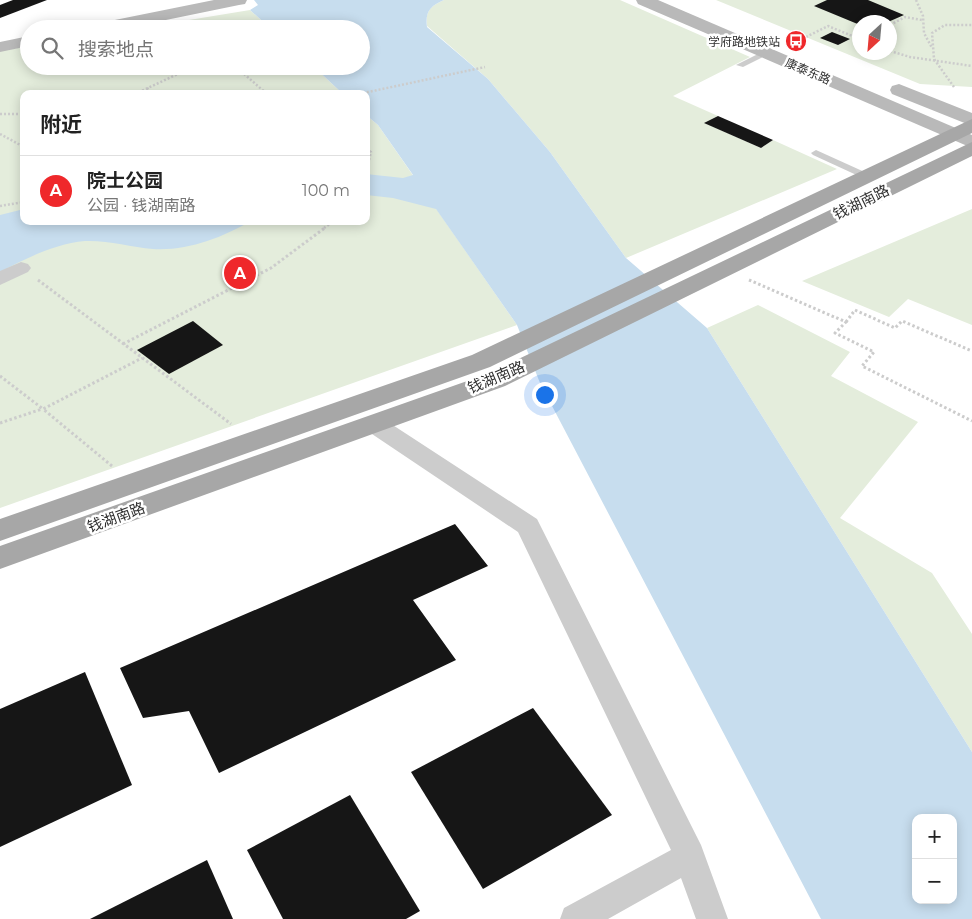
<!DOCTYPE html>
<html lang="zh">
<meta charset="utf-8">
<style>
body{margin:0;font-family:Montserrat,"Noto Sans SC",sans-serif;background:#f2f2f2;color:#222}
.controls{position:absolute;right:15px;bottom:15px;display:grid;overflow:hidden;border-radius:10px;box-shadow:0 2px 12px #0003}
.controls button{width:45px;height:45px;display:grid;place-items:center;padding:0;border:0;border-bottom:1px solid #e0e0e0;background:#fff;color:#222;font:25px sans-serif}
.compass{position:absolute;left:852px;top:15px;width:45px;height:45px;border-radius:50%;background:#fff;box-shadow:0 2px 12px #0003;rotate:206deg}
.you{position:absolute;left:544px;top:394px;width:18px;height:18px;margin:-12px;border:4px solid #fff;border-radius:50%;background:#1a73e8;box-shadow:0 0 0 8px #1a73e833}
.badge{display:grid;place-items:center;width:32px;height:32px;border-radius:50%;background:#ef282b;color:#fff;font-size:16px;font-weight:700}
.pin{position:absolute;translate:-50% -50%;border:2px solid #fff;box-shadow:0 1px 5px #0006}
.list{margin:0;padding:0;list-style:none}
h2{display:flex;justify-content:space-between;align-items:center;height:65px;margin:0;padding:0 20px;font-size:21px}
h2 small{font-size:16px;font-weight:400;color:#767676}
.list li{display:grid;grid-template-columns:32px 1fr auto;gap:15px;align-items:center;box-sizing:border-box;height:70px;padding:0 20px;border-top:1px solid #e0e0e0}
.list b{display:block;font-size:19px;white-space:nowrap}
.list p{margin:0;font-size:16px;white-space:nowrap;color:#767676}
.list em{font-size:16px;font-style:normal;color:#767676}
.icon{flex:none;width:28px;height:28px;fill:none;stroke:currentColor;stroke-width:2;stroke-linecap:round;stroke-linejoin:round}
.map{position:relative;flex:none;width:972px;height:919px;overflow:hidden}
.search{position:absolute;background:#fff;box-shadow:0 2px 12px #0003;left:20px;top:20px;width:350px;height:55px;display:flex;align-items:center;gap:12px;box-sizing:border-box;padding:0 18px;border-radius:28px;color:#767676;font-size:19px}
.panel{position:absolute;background:#fff;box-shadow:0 2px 12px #0003;left:20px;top:90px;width:350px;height:135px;border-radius:10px}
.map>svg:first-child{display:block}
.green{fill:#e4eddc;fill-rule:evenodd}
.water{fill:#c7ddee;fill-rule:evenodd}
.building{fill:#161616}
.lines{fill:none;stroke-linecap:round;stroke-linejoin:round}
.path-far1{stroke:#ccc;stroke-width:2.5;stroke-dasharray:2 2;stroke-linecap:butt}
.path{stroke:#ccc;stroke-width:3;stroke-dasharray:2.5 2.5;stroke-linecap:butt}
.lane{fill:#ccc;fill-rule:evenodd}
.street{fill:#ccc;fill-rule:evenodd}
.secondary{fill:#b9b9b9;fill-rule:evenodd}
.primary{fill:#a7a7a7;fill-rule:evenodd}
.labels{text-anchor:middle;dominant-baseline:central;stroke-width:5;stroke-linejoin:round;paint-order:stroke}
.far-poi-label{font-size:12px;fill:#2f2f2f;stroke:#fff;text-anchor:end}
.far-street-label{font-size:12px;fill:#2f2f2f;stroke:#fff}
.street-label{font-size:15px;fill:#2f2f2f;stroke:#fff}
</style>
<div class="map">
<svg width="972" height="919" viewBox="0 0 972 919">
<rect width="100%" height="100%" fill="#fff"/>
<!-- green -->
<g class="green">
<path d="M444 0H620L750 57 673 96 718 116 705 123 761 148 773 140 837 169 626 258 550 152 488 79 427 26C425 12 430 6 444 0Z"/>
<path d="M716 0H972V87L920 84ZM860 22H890V52H860Z"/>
<polygon points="250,10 271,29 134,29"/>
<polygon points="29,46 29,66 313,66 343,94 24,94 24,221 366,221 366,115 378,125 517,325 0,508 0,51"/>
<polygon points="972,209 972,325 908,299 889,317 802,281"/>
<polygon points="758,305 850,352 831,376 918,422 840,518 932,573 972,634 972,752 707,328"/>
</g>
<!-- water -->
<g class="water">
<path d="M254 0H444C430 6 425 12 427 27L488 79 550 152 626 258 707 328 972 752V919H821L540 383 517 325 436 209 393 198 366 195V174L403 178 413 175 378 125 366 115V94H343L313 66H361V29H271L250 10 258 5ZM916 818H953V900H916Z"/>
<path d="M24 209V221H251C221 238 188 251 153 249 131 247 107 240 85 241 54 244 27 258 0 272V215Z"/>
</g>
<!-- building -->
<g class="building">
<polygon points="13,0 47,0 0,18 0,5"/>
<polygon points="827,0 868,0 904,15 888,22 860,22 860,25 814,6"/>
<polygon points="832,32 850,39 838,45 820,38"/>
<polygon points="718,116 773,140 761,148 704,123"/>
<polygon points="193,321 223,345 169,374 137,350"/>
<polygon points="455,524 488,566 413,600 456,660 219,773 189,711 143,718 120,668"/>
<polygon points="85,672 132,785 0,847 0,709"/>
<polygon points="533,708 612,815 483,889 411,772"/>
<polygon points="350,795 420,911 406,919 283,919 247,850"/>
<polygon points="207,860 233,919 90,919"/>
</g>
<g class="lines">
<!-- path-far1 -->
<g class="path-far1">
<polyline points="916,0 923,16 924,33 932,48"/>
<polyline points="890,25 905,17 922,20"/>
<polyline points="806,37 828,26 860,39"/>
<polyline points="890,51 910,57 972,66"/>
<polyline points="235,66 267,94"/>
<polyline points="954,87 934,59 932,33 945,25 972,25"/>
<polyline points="147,88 153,94"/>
<polyline points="135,94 195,66"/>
<polyline points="359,94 485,67"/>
<polyline points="0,114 24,114"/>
<polyline points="0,134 24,147"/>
<polyline points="366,149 371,152 366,172"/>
<polyline points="0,206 24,202"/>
<polyline points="324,228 334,221"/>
</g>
<!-- path -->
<g class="path">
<polyline points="38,280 231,424"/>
<polyline points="749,280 846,322 835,333 874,352 862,366 972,421"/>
<polyline points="846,322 855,310 895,328 902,321 972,351"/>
<polyline points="123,344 271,268 326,227"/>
<polyline points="0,376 43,409"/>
<polyline points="0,423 42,409"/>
<polyline points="112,466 43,409 142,358"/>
</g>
<!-- lane -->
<g class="lane">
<polygon points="764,51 771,53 743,67 736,65"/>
<polygon points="816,150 869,174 871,176 866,179 863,178 813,155 811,153"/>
</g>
<!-- street -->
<g class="street">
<polygon points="21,262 28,264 31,268 28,272 0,285 0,271"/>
<polygon points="374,416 382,418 537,519 701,845 728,919 696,919 681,878 608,919 560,919 564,908 671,850 518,532 366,430 362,424 366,418"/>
</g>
<!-- secondary -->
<g class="secondary">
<polygon points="214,0 247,0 245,4 239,5 122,29 86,29 89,25 95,24"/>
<polygon points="636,0 658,0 972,135 972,148 638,4"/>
<polygon points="29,36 29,46 0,52 0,42"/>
<polygon points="899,84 972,113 972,126 892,94 890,90 892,86"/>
</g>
<!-- primary -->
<g class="primary">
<polygon points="972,119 972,133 490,367 0,541 0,519 472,355"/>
<polygon points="972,142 972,156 505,386 0,569 0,546 487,374"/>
</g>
</g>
<!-- icons -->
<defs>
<g id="bus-disc" transform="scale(1.125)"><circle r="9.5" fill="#ef282b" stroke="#fff"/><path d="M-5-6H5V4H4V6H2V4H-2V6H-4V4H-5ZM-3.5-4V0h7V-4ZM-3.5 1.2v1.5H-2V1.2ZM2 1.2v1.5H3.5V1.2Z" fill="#fff"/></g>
</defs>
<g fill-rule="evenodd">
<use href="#bus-disc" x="796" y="41"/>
</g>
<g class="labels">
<!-- far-poi labels -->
<g class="far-poi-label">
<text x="780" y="41">学府路地铁站</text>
</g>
<!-- far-street labels -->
<g class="far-street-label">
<text transform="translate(808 71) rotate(23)">康泰东路</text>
</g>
<!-- street labels -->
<g class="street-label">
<text transform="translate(861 202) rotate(-26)">钱湖南路</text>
<text transform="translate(496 377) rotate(-23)">钱湖南路</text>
<text transform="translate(116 517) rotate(-20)">钱湖南路</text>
</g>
</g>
</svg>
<div class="controls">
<button>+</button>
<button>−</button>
</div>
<svg class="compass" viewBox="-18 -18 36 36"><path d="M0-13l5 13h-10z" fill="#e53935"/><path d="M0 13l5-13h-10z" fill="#767676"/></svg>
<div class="you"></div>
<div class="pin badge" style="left:240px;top:273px">A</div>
<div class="search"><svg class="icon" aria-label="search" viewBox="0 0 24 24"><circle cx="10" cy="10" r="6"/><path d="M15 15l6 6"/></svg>搜索地点</div>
<section class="panel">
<h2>附近<small></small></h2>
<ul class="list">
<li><span class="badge">A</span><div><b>院士公园</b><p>公园 · 钱湖南路</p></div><em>100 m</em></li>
</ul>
</section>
</div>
